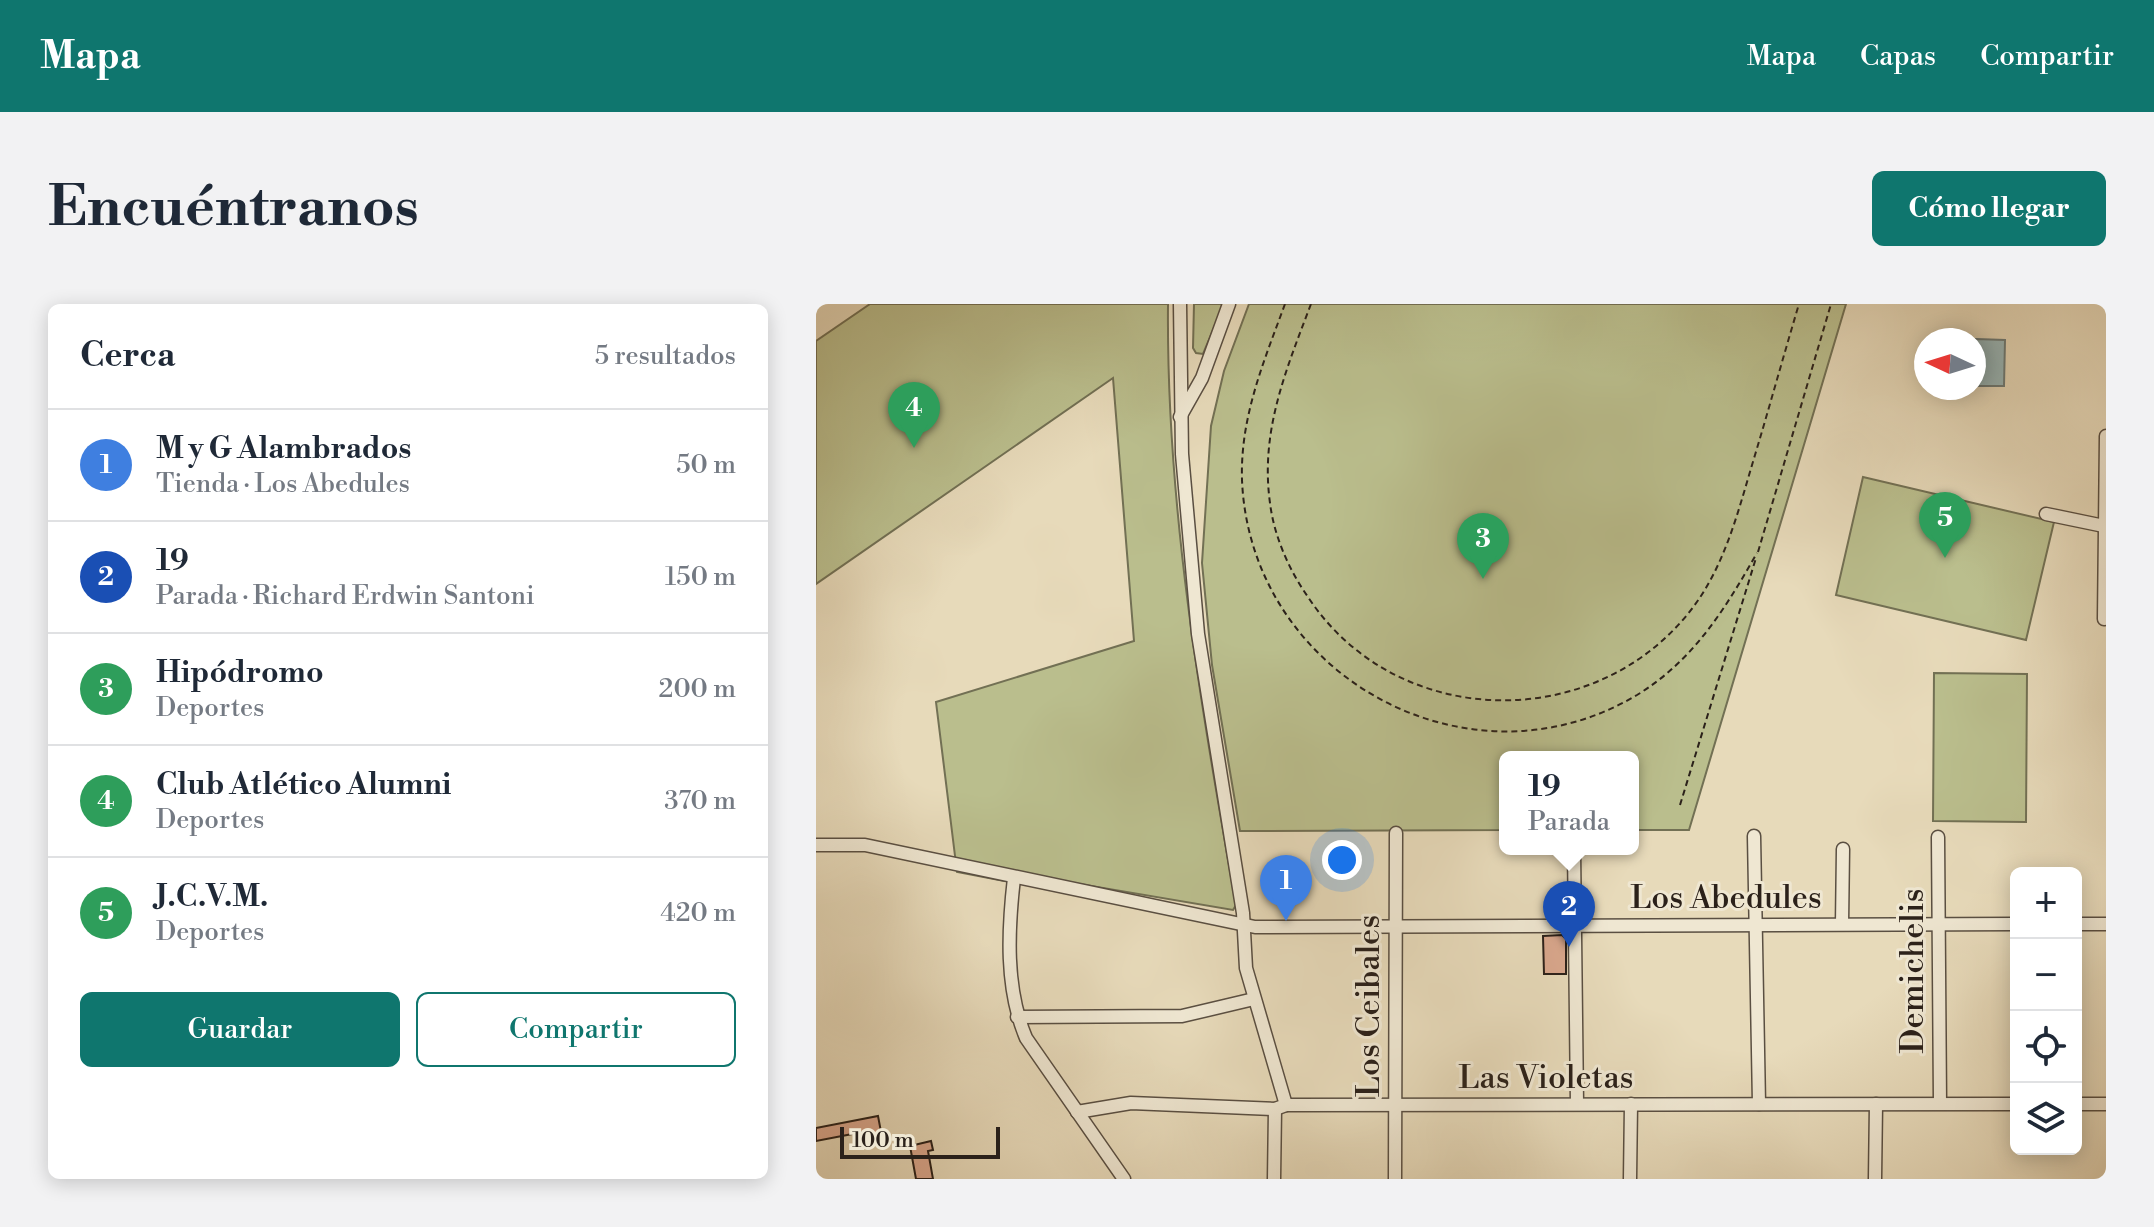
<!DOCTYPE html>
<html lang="es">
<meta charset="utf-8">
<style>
body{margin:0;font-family:"Libre Bodoni",serif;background:#f2f2f3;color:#1f2937}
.controls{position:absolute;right:24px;bottom:24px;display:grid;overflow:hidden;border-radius:12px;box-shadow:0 4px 20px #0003}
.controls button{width:72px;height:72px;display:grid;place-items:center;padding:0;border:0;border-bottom:2px solid #e0e1e3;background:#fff;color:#1f2937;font:40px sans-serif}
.compass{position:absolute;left:1098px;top:24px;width:72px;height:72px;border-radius:50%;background:#fff;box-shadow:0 4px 20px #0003;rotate:274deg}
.scale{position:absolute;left:24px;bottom:20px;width:160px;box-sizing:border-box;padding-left:8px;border:4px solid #2b211a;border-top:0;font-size:22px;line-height:28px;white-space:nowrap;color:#2b211a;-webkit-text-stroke:6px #efe7d2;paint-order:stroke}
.you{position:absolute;left:526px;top:556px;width:28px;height:28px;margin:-20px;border:6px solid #fff;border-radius:50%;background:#1a73e8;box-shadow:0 0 0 12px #1a73e833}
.badge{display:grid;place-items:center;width:52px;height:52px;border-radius:50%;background:#0f766e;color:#fff;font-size:26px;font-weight:700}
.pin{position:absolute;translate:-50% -66px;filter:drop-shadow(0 2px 4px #0008)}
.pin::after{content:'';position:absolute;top:42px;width:28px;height:24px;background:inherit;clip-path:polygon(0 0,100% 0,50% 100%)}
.popup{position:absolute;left:683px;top:447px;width:140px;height:104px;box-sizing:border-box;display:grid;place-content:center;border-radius:12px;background:#fff;filter:drop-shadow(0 2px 6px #0005);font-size:26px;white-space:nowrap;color:#747a83}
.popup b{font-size:30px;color:#1f2937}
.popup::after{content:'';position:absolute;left:50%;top:100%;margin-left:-16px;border:16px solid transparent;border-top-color:#fff}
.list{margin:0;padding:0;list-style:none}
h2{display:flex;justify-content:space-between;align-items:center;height:104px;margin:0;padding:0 32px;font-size:34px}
h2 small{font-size:26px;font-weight:400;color:#747a83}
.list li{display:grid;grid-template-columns:52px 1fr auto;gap:24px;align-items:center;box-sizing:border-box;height:112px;padding:0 32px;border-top:2px solid #e0e1e3}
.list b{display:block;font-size:30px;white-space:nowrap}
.list p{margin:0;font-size:26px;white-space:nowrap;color:#747a83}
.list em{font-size:26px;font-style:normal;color:#747a83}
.actions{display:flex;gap:16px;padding:24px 32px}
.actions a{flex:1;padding:18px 0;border:2px solid #0f766e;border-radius:12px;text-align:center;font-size:28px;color:#0f766e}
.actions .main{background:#0f766e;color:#fff}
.icon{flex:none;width:44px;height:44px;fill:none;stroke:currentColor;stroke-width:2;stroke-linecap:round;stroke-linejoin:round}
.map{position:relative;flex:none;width:1290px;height:875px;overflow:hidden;border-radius:12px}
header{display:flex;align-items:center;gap:48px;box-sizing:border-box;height:112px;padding:0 40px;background:#0f766e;color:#fff}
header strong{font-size:38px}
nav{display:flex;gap:44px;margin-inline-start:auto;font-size:28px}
.intro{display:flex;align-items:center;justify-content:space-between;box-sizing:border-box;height:192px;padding:0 48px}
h1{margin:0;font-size:56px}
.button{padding:20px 36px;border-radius:12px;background:#0f766e;color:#fff;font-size:28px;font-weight:700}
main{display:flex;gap:48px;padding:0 48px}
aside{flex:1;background:#fff;border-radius:12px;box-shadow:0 4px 20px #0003}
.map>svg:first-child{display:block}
.green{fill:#babe8d;stroke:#727054;stroke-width:2}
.water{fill:#9ab8b9;stroke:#6e7c79;stroke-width:2}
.building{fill:#daa88e;stroke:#2b211a;stroke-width:2}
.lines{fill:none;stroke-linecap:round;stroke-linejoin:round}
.minor-casing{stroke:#5a4f42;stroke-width:15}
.path{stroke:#2b211a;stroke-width:2;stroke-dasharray:6 4;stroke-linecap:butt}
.minor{stroke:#efe7d2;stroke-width:12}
.labels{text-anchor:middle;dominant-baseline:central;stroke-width:6;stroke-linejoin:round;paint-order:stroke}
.street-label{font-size:32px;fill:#2b211a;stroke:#efe7d2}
</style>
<header>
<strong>Mapa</strong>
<nav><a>Mapa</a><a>Capas</a><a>Compartir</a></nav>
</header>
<div class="intro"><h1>Encuéntranos</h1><a class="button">Cómo llegar</a></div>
<main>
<aside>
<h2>Cerca<small>5 resultados</small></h2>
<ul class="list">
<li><span class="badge" style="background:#3f7fe0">1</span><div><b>M y G Alambrados</b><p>Tienda · Los Abedules</p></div><em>50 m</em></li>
<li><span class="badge" style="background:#1a4fb4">2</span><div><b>19</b><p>Parada · Richard Erdwin Santoni</p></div><em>150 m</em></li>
<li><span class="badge" style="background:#2e9e5b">3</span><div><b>Hipódromo</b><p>Deportes</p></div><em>200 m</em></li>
<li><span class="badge" style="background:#2e9e5b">4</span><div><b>Club Atlético Alumni</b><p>Deportes</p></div><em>370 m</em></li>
<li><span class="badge" style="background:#2e9e5b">5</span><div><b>J.C.V.M.</b><p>Deportes</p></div><em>420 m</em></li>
</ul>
<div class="actions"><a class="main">Guardar</a><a>Compartir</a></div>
</aside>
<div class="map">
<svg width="1290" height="875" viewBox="0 0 1290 875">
<rect width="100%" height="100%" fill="#e7daba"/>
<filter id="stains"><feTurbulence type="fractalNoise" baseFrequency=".0025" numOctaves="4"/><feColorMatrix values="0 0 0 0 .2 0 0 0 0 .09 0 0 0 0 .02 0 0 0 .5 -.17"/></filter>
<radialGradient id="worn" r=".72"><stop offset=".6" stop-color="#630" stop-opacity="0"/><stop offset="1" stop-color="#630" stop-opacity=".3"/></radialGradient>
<!-- green -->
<g class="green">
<path d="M54 0H352C350 202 385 402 420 601L417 606 193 568 189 577 141 568 120 398 318 337 297 74 0 280V37Z"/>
<polygon points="378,0 408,0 387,50 380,49 377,44"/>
<polygon points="433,0 1030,0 873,526 817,526 817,453 689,453 689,526 424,527 396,361 386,259 395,122 408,67"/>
<polygon points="1047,173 1238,218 1210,336 1020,291"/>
<polygon points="1118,369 1211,370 1210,518 1117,517"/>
</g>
<!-- water -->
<polygon class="water" points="1160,35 1189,36 1188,82 1160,82"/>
<!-- building -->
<g class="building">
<polygon points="746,631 750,635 750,670 728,670 727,632"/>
<polygon points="62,812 66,833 54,836 52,827 0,837 0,824"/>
<polygon points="115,837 117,846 112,847 117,875 100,875 94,842"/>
</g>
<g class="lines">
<!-- minor casing -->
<g class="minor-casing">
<g id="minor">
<polyline points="364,0 366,150 382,330 427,609 430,664 470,801"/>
<polyline points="364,113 386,74 413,0"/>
<polyline points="1230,210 1288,222"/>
<polyline points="1288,315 1290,132"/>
<polyline points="938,532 943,800"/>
<polyline points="1122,533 1124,799"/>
<polyline points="0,541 49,541 439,623 1200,620"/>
<polyline points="758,545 761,800"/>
<path d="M198 574C192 626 189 684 210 734L308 875"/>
<polyline points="1026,620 1027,545"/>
<polyline points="1260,620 1290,620"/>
<polyline points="201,713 366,712 438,695"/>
<polyline points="1260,800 1290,800"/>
<polyline points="261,808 315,799 459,805 470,801 1200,800"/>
<polyline points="458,875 459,805"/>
<polyline points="579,875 580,529"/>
<polyline points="814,875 815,800"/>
<polyline points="1059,875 1060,800"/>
</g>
</g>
<!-- path -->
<g class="path">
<path d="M469 0C448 57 424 113 426 176 434 371 652 492 821 391 878 356 909 305 941 249"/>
<path d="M495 0C470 66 444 127 454 199 458 232 473 266 492 293 578 424 772 431 871 311 909 265 922 207 939 151 954 101 968 50 983 0"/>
<polyline points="942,248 1015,0"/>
<polyline points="864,501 940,254"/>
</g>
<!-- minor -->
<use href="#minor" class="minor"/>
</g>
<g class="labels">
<!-- street labels -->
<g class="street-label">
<text x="910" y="594">Los Abedules</text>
<text transform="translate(1097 667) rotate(-90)">Demichelis</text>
<text transform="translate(553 702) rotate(-90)">Los Ceibales</text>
<text x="730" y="774">Las Violetas</text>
</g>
</g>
<rect width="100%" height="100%" filter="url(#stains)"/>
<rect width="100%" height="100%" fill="url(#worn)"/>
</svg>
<div class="controls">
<button>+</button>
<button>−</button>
<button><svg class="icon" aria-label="locate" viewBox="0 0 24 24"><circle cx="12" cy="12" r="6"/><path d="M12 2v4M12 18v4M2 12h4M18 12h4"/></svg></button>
<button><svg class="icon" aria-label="layers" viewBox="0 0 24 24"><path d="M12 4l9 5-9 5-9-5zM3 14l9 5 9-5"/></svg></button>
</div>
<svg class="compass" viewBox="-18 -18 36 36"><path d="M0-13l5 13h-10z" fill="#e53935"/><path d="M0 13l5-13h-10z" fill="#747a83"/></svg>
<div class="scale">100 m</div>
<div class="you"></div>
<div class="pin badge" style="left:470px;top:617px;background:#3f7fe0">1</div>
<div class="pin badge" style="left:753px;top:643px;background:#1a4fb4">2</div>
<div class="popup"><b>19</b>Parada</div>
<div class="pin badge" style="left:667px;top:275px;background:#2e9e5b">3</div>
<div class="pin badge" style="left:98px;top:144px;background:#2e9e5b">4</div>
<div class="pin badge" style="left:1129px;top:254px;background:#2e9e5b">5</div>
</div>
</main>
